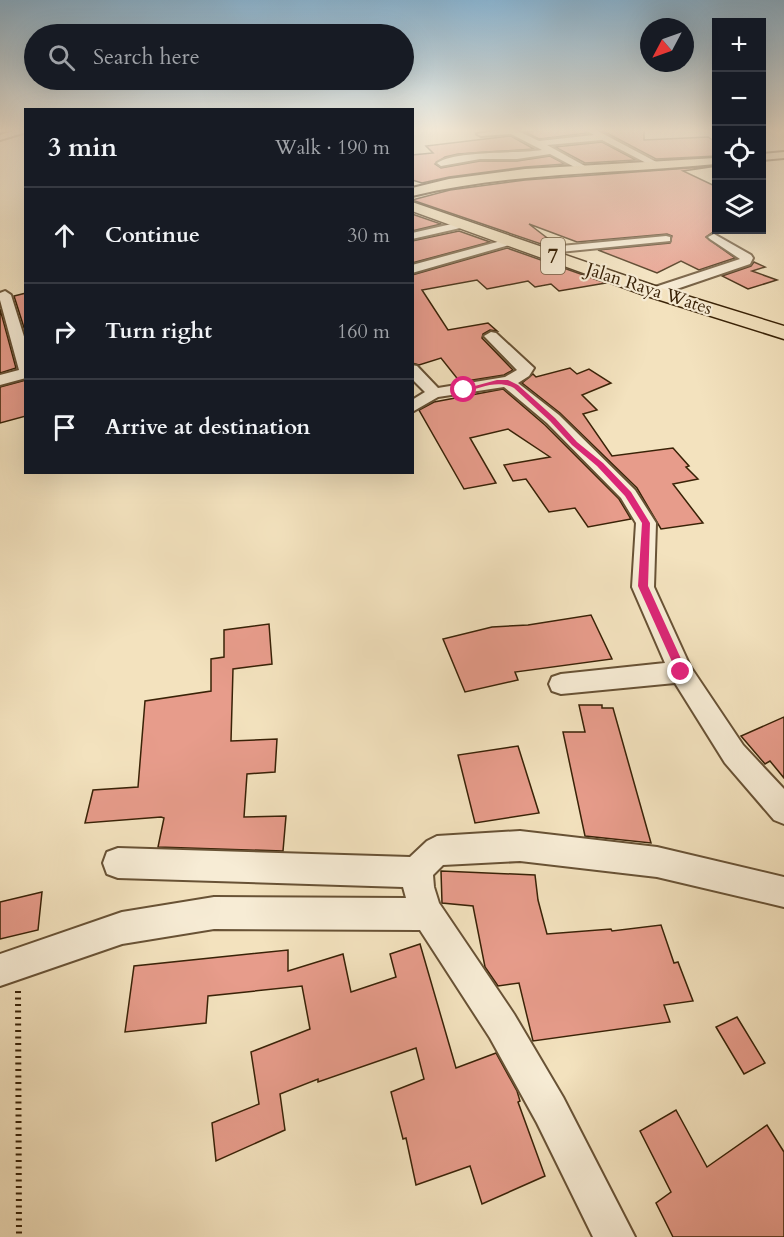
<!DOCTYPE html>
<meta charset="utf-8">
<style>
body{margin:0;font-family:Cardo,serif;background:#20242c;color:#f1f3f6}
.controls{position:absolute;right:18px;top:18px;display:grid;overflow:hidden;border-radius:0px;box-shadow:0 6px 24px #0002}
.controls button{width:54px;height:54px;display:grid;place-items:center;padding:0;border:0;border-bottom:2px solid #363941;background:#171b24;color:#f1f3f6;font:30px sans-serif}
.compass{position:absolute;left:640px;top:18px;width:54px;height:54px;border-radius:50%;background:#171b24;box-shadow:0 6px 24px #0002;rotate:229deg}
.stop{position:absolute;width:18px;height:18px;margin:-14px;border:4px solid #db2777;border-radius:50%;background:#fff}
.stop.end{background:#db2777;border-color:#fff;box-shadow:0 2px 6px #0008}
.list{margin:0;padding:0;list-style:none}
h2{display:flex;justify-content:space-between;align-items:center;height:78px;margin:0;padding:0 24px;font-size:26px}
h2 small{font-size:20px;font-weight:400;color:#9ea1a6}
.list li{display:grid;grid-template-columns:39px 1fr auto;gap:18px;align-items:center;box-sizing:border-box;height:96px;padding:0 24px;border-top:2px solid #363941}
.list b{display:block;font-size:22px;white-space:nowrap}
.list em{font-size:20px;font-style:normal;color:#9ea1a6}
.icon{flex:none;width:33px;height:33px;fill:none;stroke:currentColor;stroke-width:2;stroke-linecap:round;stroke-linejoin:round}
.map{position:relative;flex:none;width:784px;height:1237px;overflow:hidden}
.search{position:absolute;background:#171b24;box-shadow:0 6px 24px #0002;left:24px;top:24px;width:390px;height:66px;display:flex;align-items:center;gap:15px;box-sizing:border-box;padding:0 21px;border-radius:33px;color:#9ea1a6;font-size:22px}
.panel{position:absolute;background:#171b24;box-shadow:0 6px 24px #0002;left:24px;top:108px;width:390px;height:366px;border-radius:0px}
.map>svg:first-child{display:block}
.building{fill:#e79c8b;stroke:#392207;stroke-width:1.5}
.lines{fill:none;stroke-linecap:round;stroke-linejoin:round}
.minor-casing{stroke:#685235;stroke-width:4}
.major-casing{stroke:#392207;stroke-width:4}
.highway-casing{stroke:#392207;stroke-width:3}
.path{stroke:#392207;stroke-width:6;stroke-dasharray:2 4.5;stroke-linecap:butt}
.minor{fill:#f7ecd5;fill-rule:evenodd}
.major{fill:#f3e2be;fill-rule:evenodd}
.highway{fill:#f3e2be;fill-rule:evenodd}
.route{fill:#db2777}
.labels{text-anchor:middle;dominant-baseline:central;stroke-width:4.5;stroke-linejoin:round;paint-order:stroke}
.far-street-label{font-size:18px;fill:#392207;stroke:#f7ecd5}
.shield{fill:#f7ecd5;stroke:#725f45;stroke-width:1.5}
.shield-label{font-size:21px;font-weight:bold;fill:#392207}
</style>
<div class="map">
<svg width="784" height="1237" viewBox="0 0 784 1237">
<rect width="100%" height="100%" fill="#f3e2be"/>
<filter id="stains"><feTurbulence type="fractalNoise" baseFrequency=".00333" numOctaves="4"/><feColorMatrix values="0 0 0 0 .2 0 0 0 0 .09 0 0 0 0 .02 0 0 0 .5 -.17"/></filter>
<radialGradient id="worn" r=".72"><stop offset=".6" stop-color="#630" stop-opacity="0"/><stop offset="1" stop-color="#630" stop-opacity=".3"/></radialGradient>
<!-- building -->
<g class="building">
<polygon points="546,130 584,130 587,133 539,139 525,132"/>
<polygon points="601,130 644,130 644,140 708,137 717,143 717,156 656,159"/>
<polygon points="511,136 534,149 458,154 445,157 435,164 441,168 480,161 517,161 550,156 565,164 525,167 449,177 422,183 412,180 412,155 433,153 426,146"/>
<polygon points="602,142 636,160 585,163 555,147"/>
<polygon points="717,166 683,171 717,187 717,233 713,232 706,237 735,258 699,270 681,261 657,273 598,250 670,243 672,236 667,234 577,242 529,224 555,244 544,245 412,200 450,190 525,180"/>
<polygon points="412,214 441,224 412,231"/>
<polygon points="459,231 490,242 412,263 412,241"/>
<polygon points="507,248 606,283 559,291 551,284 535,287 528,281 487,289 477,280 422,290 448,330 488,323 497,331 490,330 483,334 482,338 513,370 504,375 460,382 441,358 419,365 412,363 412,275"/>
<polygon points="754,262 765,267 752,271 777,280 748,289 722,276 751,266"/>
<polygon points="26,293 26,334 14,296"/>
<polygon points="0,309 16,368 0,373"/>
<polygon points="570,368 577,374 589,369 611,383 582,395 597,410 583,414 612,456 673,448 689,466 686,467 698,479 673,484 703,523 661,529 637,488 560,413 522,383 533,374 536,377"/>
<polygon points="26,380 26,416 0,423 0,387"/>
<polygon points="503,389 545,425 619,499 631,519 588,527 575,508 549,512 526,479 513,481 504,465 550,457 508,429 470,438 496,483 464,489 419,410 434,402"/>
<polygon points="591,615 612,659 515,672 518,680 465,692 443,639 492,627 528,625"/>
<polygon points="269,624 272,664 233,669 231,741 277,739 275,772 247,774 244,817 286,816 283,851 158,847 164,818 161,817 85,823 93,790 138,787 145,701 211,691 211,659 224,657 224,630"/>
<polygon points="579,705 602,705 602,708 613,708 651,843 585,836 563,732 585,732"/>
<polygon points="784,717 784,778 770,761 765,764 741,736"/>
<polygon points="518,746 539,813 475,823 458,755"/>
<polygon points="441,871 535,875 538,900 547,934 611,929 612,931 661,925 674,963 678,962 693,1001 664,1005 670,1022 533,1041 519,983 498,986 485,967 473,906 442,903"/>
<polygon points="42,892 38,930 0,939 0,902"/>
<polygon points="420,944 456,1068 496,1053 517,1091 520,1101 518,1102 545,1176 482,1204 470,1166 416,1185 406,1138 403,1139 391,1092 424,1079 416,1048 318,1082 318,1079 280,1094 285,1130 216,1161 212,1123 259,1104 251,1052 310,1029 302,986 208,996 206,1023 125,1032 134,966 288,950 288,971 343,954 351,992 396,977 390,954"/>
<polygon points="737,1017 765,1063 744,1074 716,1027"/>
<polygon points="676,1110 707,1167 767,1125 784,1152 784,1237 673,1237 656,1203 671,1192 640,1131"/>
</g>
<g class="lines">
<!-- minor casing -->
<g class="minor-casing">
<g id="minor">
<polygon points="17,130 26,130 26,132 0,140 0,135"/>
<path d="M499 130H516L539 141 594 135 586 130H596L662 165 654 167 602 140 547 145 585 166V170L582 171 550 154 517 159H480L441 166 437 163C457 150 516 154 542 150L511 134 481 136 477 134Z"/>
<polygon points="465,221 469,222 469,226 412,239 412,233"/>
<polygon points="714,234 751,255 753,258 750,264 659,295 649,295 648,292 649,289 740,259 710,239 708,237"/>
<polygon points="666,236 670,237 670,241 540,254 534,251 540,248"/>
<polygon points="512,238 518,241 516,243 412,273 412,265"/>
<polygon points="5,291 11,295 26,343 26,378 0,385 0,375 19,370 0,300 0,293"/>
<polygon points="491,332 496,333 534,368 529,376 518,383 559,415 635,490 656,523 654,587 690,666 743,745 784,789 784,824 774,820 725,763 675,683 561,694 552,691 549,684 552,677 561,674 665,663 632,587 636,523 621,498 547,423 504,387 438,397 412,412 412,400 425,392 412,379 412,365 417,366 438,388 505,377 517,370 484,336"/>
<polygon points="520,831 657,847 784,877 784,907 657,877 520,861 443,865 433,875 434,887 439,903 514,1014 563,1097 635,1237 593,1237 537,1123 490,1038 420,930 214,929 122,944 0,986 0,954 122,912 214,897 406,898 403,887 118,878 107,874 103,863 107,852 118,848 410,857 427,841 437,836"/>
</g>
</g>
<!-- major casing -->
<g class="major-casing">
<g id="major">
<polygon points="784,152 784,158 762,160 762,154"/>
<path d="M716 158V164C614 174 512 172 412 196V188L449 179 525 169Z"/>
</g>
</g>
<!-- highway casing -->
<g class="highway-casing">
<polygon id="highway" points="412,202 661,288 784,326 784,339 647,296 412,211"/>
</g>
<!-- path -->
<polyline class="path" points="18,991 19,1237"/>
<!-- minor -->
<use href="#minor" class="minor"/>
<!-- major -->
<use href="#major" class="major"/>
<!-- highway -->
<use href="#highway" class="highway"/>
</g>
<!-- sky -->
<linearGradient id="sky" x2="0" y2="1"><stop stop-color="#8ab7d6"/><stop offset="0.43" stop-color="#faf2e2"/><stop offset="1" stop-color="#faf2e2" stop-opacity="0"/></linearGradient>
<rect width="784" height="303" fill="url(#sky)"/>
<!-- route -->
<path class="route" d="M497 380H508L518 385 555 418 577 442 603 463 631 492 650 523 648 586 687 672 685 675H678L638 586 642 523 625 496 597 466 572 445 550 421 514 388C498 379 480 388 464 392L460 390Z"/>
<g class="labels">
<!-- far-street labels -->
<g class="far-street-label">
<text transform="translate(649 289) rotate(18)">Jalan Raya Wates</text>
</g>
<!-- shield labels -->
<rect class="shield" x="541" y="238" width="24" height="36" rx="4.5"/>
<g class="shield-label">
<text x="553" y="256">7</text>
</g>
</g>
<rect width="100%" height="100%" filter="url(#stains)"/>
<rect width="100%" height="100%" fill="url(#worn)"/>
</svg>
<div class="controls">
<button>+</button>
<button>−</button>
<button><svg class="icon" aria-label="locate" viewBox="0 0 24 24"><circle cx="12" cy="12" r="6"/><path d="M12 2v4M12 18v4M2 12h4M18 12h4"/></svg></button>
<button><svg class="icon" aria-label="layers" viewBox="0 0 24 24"><path d="M12 4l9 5-9 5-9-5zM3 14l9 5 9-5"/></svg></button>
</div>
<svg class="compass" viewBox="-18 -18 36 36"><path d="M0-13l5 13h-10z" fill="#e53935"/><path d="M0 13l5-13h-10z" fill="#9ea1a6"/></svg>
<div class="stop" style="left:464px;top:390px"></div>
<div class="stop end" style="left:681px;top:672px"></div>
<div class="search"><svg class="icon" aria-label="search" viewBox="0 0 24 24"><circle cx="10" cy="10" r="6"/><path d="M15 15l6 6"/></svg>Search here</div>
<section class="panel">
<h2>3 min<small>Walk · 190 m</small></h2>
<ul class="list">
<li><svg class="icon" aria-label="ahead" viewBox="0 0 24 24"><path d="M12 20V5M6 11l6-6 6 6"/></svg><div><b>Continue</b></div><em>30 m</em></li>
<li><svg class="icon" aria-label="right" viewBox="0 0 24 24"><path d="M7 20v-9h11M14 6l5 5-5 5"/></svg><div><b>Turn right</b></div><em>160 m</em></li>
<li><svg class="icon" aria-label="arrive" viewBox="0 0 24 24"><path d="M6 21V4h12l-3 4 3 4H6"/></svg><div><b>Arrive at destination</b></div></li>
</ul>
</section>
</div>
